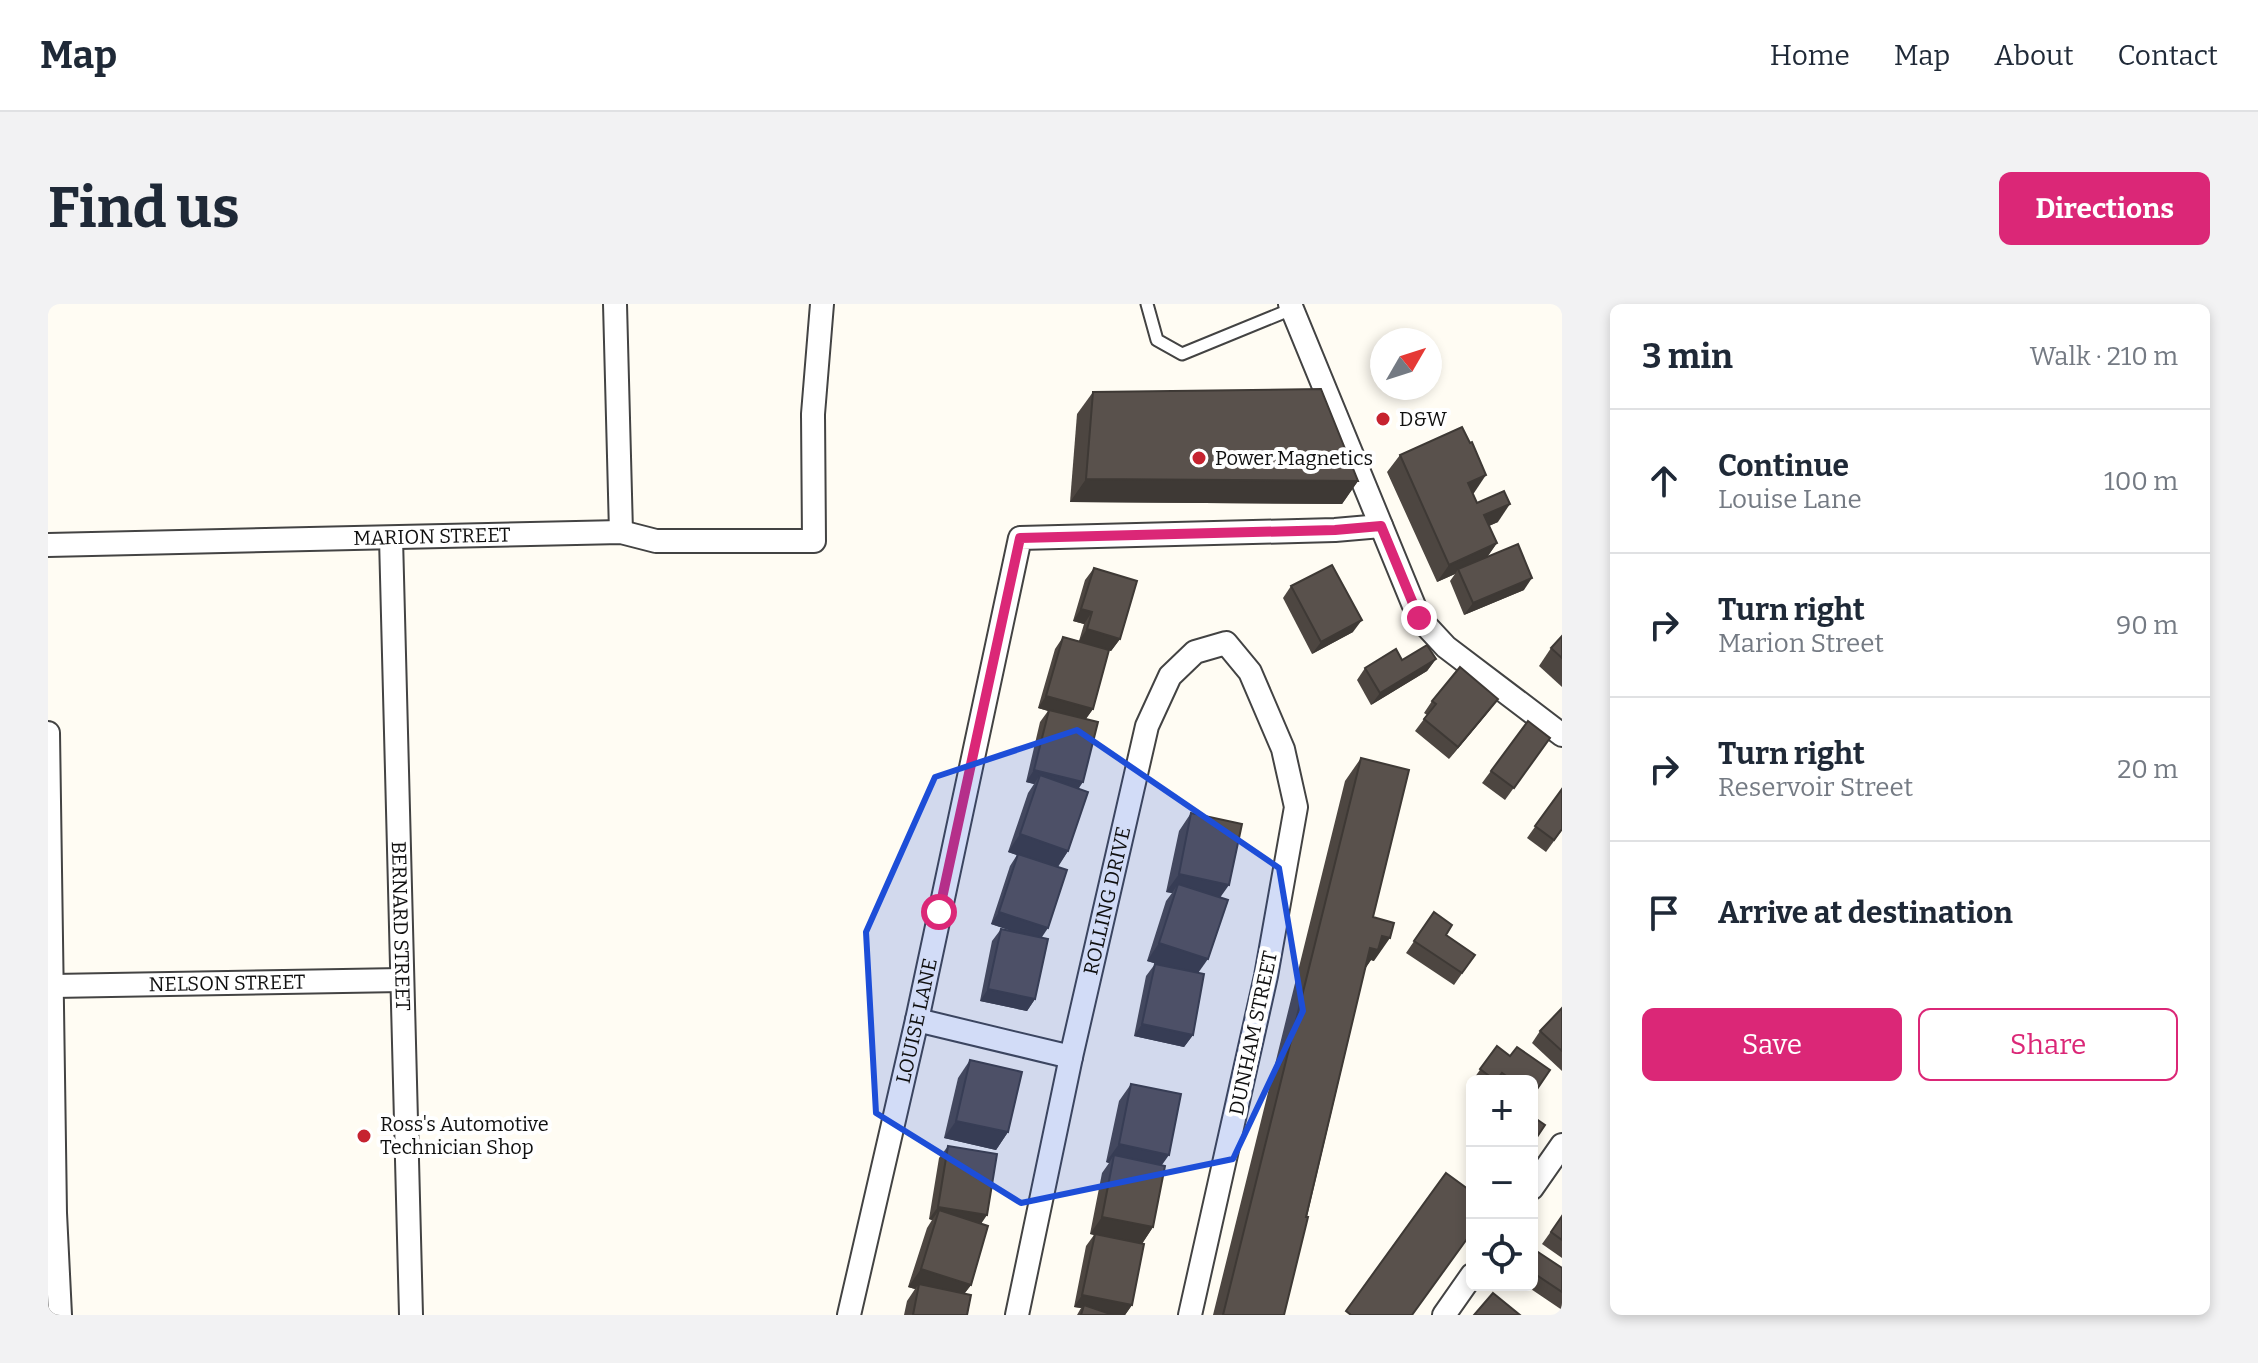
<!DOCTYPE html>
<meta charset="utf-8">
<style>
body{margin:0;font-family:Bitter,serif;background:#f2f2f3;color:#1f2937}
.controls{position:absolute;right:24px;bottom:24px;display:grid;overflow:hidden;border-radius:12px;box-shadow:0 4px 12px #0003}
.controls button{width:72px;height:72px;display:grid;place-items:center;padding:0;border:0;border-bottom:2px solid #e0e1e3;background:#fff;color:#1f2937;font:40px sans-serif}
.compass{position:absolute;left:1322px;top:24px;width:72px;height:72px;border-radius:50%;background:#fff;box-shadow:0 4px 12px #0003;rotate:51deg}
.stop{position:absolute;width:24px;height:24px;margin:-18px;border:6px solid #db2777;border-radius:50%;background:#fff}
.stop.end{background:#db2777;border-color:#fff;box-shadow:0 2px 8px #0008}
.list{margin:0;padding:0;list-style:none}
h2{display:flex;justify-content:space-between;align-items:center;height:104px;margin:0;padding:0 32px;font-size:34px}
h2 small{font-size:26px;font-weight:400;color:#747a83}
.list li{display:grid;grid-template-columns:52px 1fr auto;gap:24px;align-items:center;box-sizing:border-box;height:144px;padding:0 32px;border-top:2px solid #e0e1e3}
.list b{display:block;font-size:30px;white-space:nowrap}
.list p{margin:0;font-size:26px;white-space:nowrap;color:#747a83}
.list em{font-size:26px;font-style:normal;color:#747a83}
.actions{display:flex;gap:16px;padding:24px 32px}
.actions a{flex:1;padding:18px 0;border:2px solid #db2777;border-radius:12px;text-align:center;font-size:28px;color:#db2777}
.actions .main{background:#db2777;color:#fff}
.icon{flex:none;width:44px;height:44px;fill:none;stroke:currentColor;stroke-width:2;stroke-linecap:round;stroke-linejoin:round}
.map{position:relative;flex:none;width:1514px;height:1011px;overflow:hidden;border-radius:12px}
header{display:flex;align-items:center;gap:48px;box-sizing:border-box;height:112px;padding:0 40px;background:#fff;border-bottom:2px solid #e0e1e3}
header strong{font-size:38px}
nav{display:flex;gap:44px;margin-inline-start:auto;font-size:28px}
.intro{display:flex;align-items:center;justify-content:space-between;box-sizing:border-box;height:192px;padding:0 48px}
h1{margin:0;font-size:56px}
.button{padding:20px 36px;border-radius:12px;background:#db2777;color:#fff;font-size:28px;font-weight:700}
main{display:flex;gap:48px;padding:0 48px}
aside{flex:1;background:#fff;border-radius:12px;box-shadow:0 4px 12px #0003}
.map>svg:first-child{display:block}
.lines{fill:none;stroke-linecap:round;stroke-linejoin:round}
.service-casing{stroke:#434343;stroke-width:15}
.minor-casing{stroke:#434343;stroke-width:26}
.service{stroke:#fff;stroke-width:11}
.minor{stroke:#fff;stroke-width:22}
.wall{fill:#4d4641}
.shaded-wall{fill:#3e3935}
.building{fill:#59514c;stroke:#3e3935;stroke-width:2}
.route{stroke:#db2777;stroke-width:10}
.marked{fill:#1d4ed8;fill-opacity:0.2;stroke:#1d4ed8;stroke-width:6;stroke-linejoin:round}
.poi-dot{fill:#c62330;stroke:#fff;stroke-width:3}
.labels{text-anchor:middle;dominant-baseline:central;stroke-width:8;stroke-linejoin:round;paint-order:stroke}
.poi-label{font-size:20px;fill:#101010;stroke:#fff;text-anchor:start}
.street-label{font-size:20px;fill:#101010;stroke:#fff}
</style>
<header>
<strong>Map</strong>
<nav><a>Home</a><a>Map</a><a>About</a><a>Contact</a></nav>
</header>
<div class="intro"><h1>Find us</h1><a class="button">Directions</a></div>
<main>
<div class="map">
<svg width="1514" height="1011" viewBox="0 0 1514 1011">
<rect width="100%" height="100%" fill="#fffcf3"/>
<g class="lines">
<!-- service casing -->
<g class="service-casing">
<polyline id="service" points="1099,0 1109,36 1134,50 1244,5"/>
</g>
<!-- minor casing -->
<g class="minor-casing">
<g id="minor">
<polyline points="567,0 573,228"/>
<polyline points="1242,0 1371,314 1398,343 1514,431"/>
<path id="s1" d="M343 234 363 1011"/>
<path id="s2" d="M0 241 573 228 608 237H766L765 110 774 0"/>
<polyline points="0,429 7,909 12,1011"/>
<path id="s3" d="M5 682 354 676"/>
<polyline points="869,716 1023,753"/>
<polyline points="1484,884 1514,841"/>
<path id="s4" d="M801 1011 869 716 972 234 1287 226 1333 222"/>
<path id="s5" d="M969 1011 1023 753 1099 422 1122 372 1147 348 1178 339 1202 368 1235 445 1248 503 1218 672 1142 1011"/>
<polyline points="1396,1011 1424,971"/>
</g>
</g>
<!-- service -->
<use href="#service" class="service"/>
<!-- minor -->
<use href="#minor" class="minor"/>
</g>
<!-- wall -->
<g class="wall">
<polygon points="1045,88 1310,177 1294,200 1022,198 1029,110"/>
<polygon points="1422,139 1426,189 1425,189 1429,199 1450,218 1441,222 1449,239 1440,252 1476,286 1416,311 1402,277 1407,270 1389,278 1339,168 1352,151"/>
<polygon points="1046,264 1072,335 1063,347 1061,346 1045,405 1038,415 1031,485 1020,547 1010,563 993,633 987,695 979,707 932,697 944,637 953,625 966,628 943,620 962,562 969,551 960,548 980,489 986,480 978,478 992,418 1000,407 990,404 1007,345 1015,333 1031,337 1036,320 1025,317 1037,276"/>
<polygon points="1243,282 1305,328 1264,350 1235,294"/>
<polygon points="1514,332 1514,383 1491,362 1503,344"/>
<polygon points="1388,355 1379,367 1323,401 1309,376 1317,364 1354,356"/>
<polygon points="1384,397 1441,407 1401,455 1367,427 1379,411 1376,409"/>
<polygon points="1480,417 1502,434 1457,496 1434,479"/>
<polygon points="1313,454 1325,613 1326,657 1323,656 1317,665 1236,1011 1165,1011 1297,477"/>
<polygon points="1514,485 1514,526 1498,548 1479,534"/>
<polygon points="1143,509 1173,593 1150,669 1145,731 1136,743 1086,732 1098,672 1107,660 1110,660 1099,657 1118,597 1124,589 1118,588 1131,527"/>
<polygon points="1386,608 1398,631 1427,651 1406,681 1358,649"/>
<polygon points="1514,704 1514,767 1484,739 1492,727"/>
<polygon points="1449,742 1462,752 1502,766 1484,792 1484,777 1424,777"/>
<polygon points="922,756 960,828 948,846 896,834 910,774"/>
<polygon points="1083,780 1114,861 1105,923 1094,940 1084,1001 1077,1011 1029,1011 1033,1004 1026,1003 1038,942 1046,931 1042,930 1054,869 1061,859 1058,858 1071,797"/>
<polygon points="900,842 934,919 923,981 916,990 919,1011 856,1011 859,997 867,985 860,983 879,924 884,916 881,915 891,854"/>
<polygon points="1514,912 1514,954 1494,940"/>
<polygon points="1484,956 1514,964 1514,1006 1477,981 1484,981"/>
</g>
<!-- shaded-wall -->
<g class="shaded-wall">
<polygon points="1438,171 1426,189 1408,197 1420,179"/>
<polygon points="1038,175 1310,177 1294,200 1022,198"/>
<polygon points="1462,200 1450,218 1424,229 1436,211"/>
<polygon points="1449,239 1436,257 1410,265 1407,270 1389,278 1401,261"/>
<polygon points="1484,274 1476,286 1416,311 1425,299"/>
<polygon points="1033,305 1044,308 1036,320 1025,317"/>
<polygon points="1314,316 1305,328 1264,350 1273,338"/>
<polygon points="1039,325 1072,335 1063,347 1031,337"/>
<polygon points="1388,355 1379,367 1323,401 1332,389"/>
<polygon points="998,392 1045,405 1036,417 990,404"/>
<polygon points="1450,395 1441,407 1401,455 1410,443"/>
<polygon points="986,466 1035,478 1027,490 992,471 986,480 978,478"/>
<polygon points="972,530 1020,547 1008,565 960,548"/>
<polygon points="1131,570 1181,581 1169,598 1130,580 1124,589 1118,588"/>
<polygon points="951,608 1000,624 992,636 943,620"/>
<polygon points="1334,632 1342,634 1326,657 1323,656 1314,669 1322,644"/>
<polygon points="1111,639 1160,655 1148,672 1099,657"/>
<polygon points="940,685 987,695 979,707 932,697"/>
<polygon points="1094,720 1145,731 1136,743 1086,732"/>
<polygon points="908,817 960,828 948,846 896,834"/>
<polygon points="1071,840 1121,851 1109,868 1066,851 1061,859 1058,858"/>
<polygon points="890,903 939,911 931,923 891,906 884,916 881,915"/>
<polygon points="1054,913 1105,923 1093,941 1042,930"/>
<polygon points="873,965 923,981 910,998 871,980 867,985 860,983"/>
<polygon points="1034,991 1084,1001 1077,1011 1065,1011 1036,1001 1033,1004 1026,1003"/>
</g>
<!-- building -->
<g class="building">
<polygon points="1273,85 1310,177 1038,175 1045,88"/>
<polygon points="1414,123 1422,139 1424,138 1438,171 1420,179 1429,199 1456,187 1462,200 1436,211 1449,239 1401,261 1352,151"/>
<polygon points="1470,240 1484,274 1425,299 1410,265"/>
<polygon points="1284,261 1314,316 1273,338 1243,282"/>
<polygon points="1046,264 1089,277 1072,335 1039,325 1044,308 1033,305"/>
<polygon points="1514,332 1514,354 1503,344"/>
<polygon points="1015,333 1061,346 1045,405 998,392"/>
<polygon points="1379,341 1388,355 1332,389 1317,364 1348,345 1354,356"/>
<polygon points="1412,363 1450,395 1410,443 1376,415 1388,400 1384,397"/>
<polygon points="1001,406 1050,418 1035,478 986,466"/>
<polygon points="1480,417 1502,434 1466,484 1443,467"/>
<polygon points="1313,454 1361,466 1325,613 1346,619 1342,634 1334,632 1330,646 1322,644 1258,913 1260,913 1236,1011 1175,1011"/>
<polygon points="992,471 1040,488 1020,547 972,530"/>
<polygon points="1514,485 1514,525 1506,536 1487,522"/>
<polygon points="1143,509 1194,520 1181,581 1131,570"/>
<polygon points="970,550 1019,566 1000,624 951,608"/>
<polygon points="1130,580 1180,596 1160,655 1111,639"/>
<polygon points="1386,608 1404,621 1398,631 1427,651 1414,669 1366,637"/>
<polygon points="953,625 1000,635 987,695 940,685"/>
<polygon points="1107,660 1156,670 1145,731 1094,720"/>
<polygon points="1514,704 1514,747 1492,727"/>
<polygon points="1449,742 1462,752 1469,743 1502,766 1485,791 1484,777 1465,777 1454,769 1448,777 1432,765"/>
<polygon points="922,756 974,768 960,828 908,817"/>
<polygon points="1083,780 1133,790 1121,851 1071,840"/>
<polygon points="1484,812 1497,821 1485,839 1484,838"/>
<polygon points="900,842 949,850 939,911 890,903"/>
<polygon points="1066,851 1117,862 1105,923 1054,913"/>
<polygon points="1398,869 1424,888 1424,928 1364,1011 1303,1011 1298,1007"/>
<polygon points="891,906 940,922 923,981 873,965"/>
<polygon points="1514,912 1514,936 1503,928"/>
<polygon points="1047,930 1096,940 1084,1001 1034,991"/>
<polygon points="1490,948 1514,964 1514,988 1484,968 1484,956"/>
<polygon points="871,980 923,991 919,1011 865,1011"/>
<polygon points="1445,989 1472,1011 1426,1011"/>
<polygon points="1036,1001 1065,1011 1033,1011"/>
</g>
<g class="lines">
<!-- route -->
<polyline class="route" points="891,608 972,234 1287,226 1333,222 1371,314"/>
</g>
<!-- marked area -->
<path class="marked" d="M1029 426 1231 564 1255 707 1185 855 973 899 828 809 818 628 887 473Z"/>
<!-- markers -->
<g class="poi-dot">
<circle cx="1335" cy="115" r="8"/>
<circle cx="1151" cy="154" r="8"/>
<circle cx="316" cy="832" r="8"/>
</g>
<g class="labels">
<!-- poi labels -->
<g class="poi-label">
<text x="1351" y="115">D&amp;W</text>
<text x="1167" y="154">Power Magnetics</text>
<text x="332" y="820">Ross's Automotive<tspan x="332" dy="23">Technician Shop</tspan></text>
</g>
<!-- street labels -->
<g class="street-label">
<text stroke="none"><textPath href="#s2" startOffset="384">MARION STREET</textPath></text>
<text stroke="none"><textPath href="#s5" startOffset="424">ROLLING DRIVE</textPath></text>
<text stroke="none"><textPath href="#s1" startOffset="388">BERNARD STREET</textPath></text>
<text stroke="none"><textPath href="#s3" startOffset="174">NELSON STREET</textPath></text>
<text stroke="none"><textPath href="#s4" startOffset="302">LOUISE LANE</textPath></text>
<text transform="translate(1205 729) rotate(-78)">DUNHAM STREET</text>
</g>
</g>
</svg>
<div class="controls">
<button>+</button>
<button>−</button>
<button><svg class="icon" aria-label="locate" viewBox="0 0 24 24"><circle cx="12" cy="12" r="6"/><path d="M12 2v4M12 18v4M2 12h4M18 12h4"/></svg></button>
</div>
<svg class="compass" viewBox="-18 -18 36 36"><path d="M0-13l5 13h-10z" fill="#e53935"/><path d="M0 13l5-13h-10z" fill="#747a83"/></svg>
<div class="stop" style="left:891px;top:608px"></div>
<div class="stop end" style="left:1371px;top:314px"></div>
</div>
<aside>
<h2>3 min<small>Walk · 210 m</small></h2>
<ul class="list">
<li><svg class="icon" aria-label="ahead" viewBox="0 0 24 24"><path d="M12 20V5M6 11l6-6 6 6"/></svg><div><b>Continue</b><p>Louise Lane</p></div><em>100 m</em></li>
<li><svg class="icon" aria-label="right" viewBox="0 0 24 24"><path d="M7 20v-9h11M14 6l5 5-5 5"/></svg><div><b>Turn right</b><p>Marion Street</p></div><em>90 m</em></li>
<li><svg class="icon" aria-label="right" viewBox="0 0 24 24"><path d="M7 20v-9h11M14 6l5 5-5 5"/></svg><div><b>Turn right</b><p>Reservoir Street</p></div><em>20 m</em></li>
<li><svg class="icon" aria-label="arrive" viewBox="0 0 24 24"><path d="M6 21V4h12l-3 4 3 4H6"/></svg><div><b>Arrive at destination</b></div></li>
</ul>
<div class="actions"><a class="main">Save</a><a>Share</a></div>
</aside>
</main>
